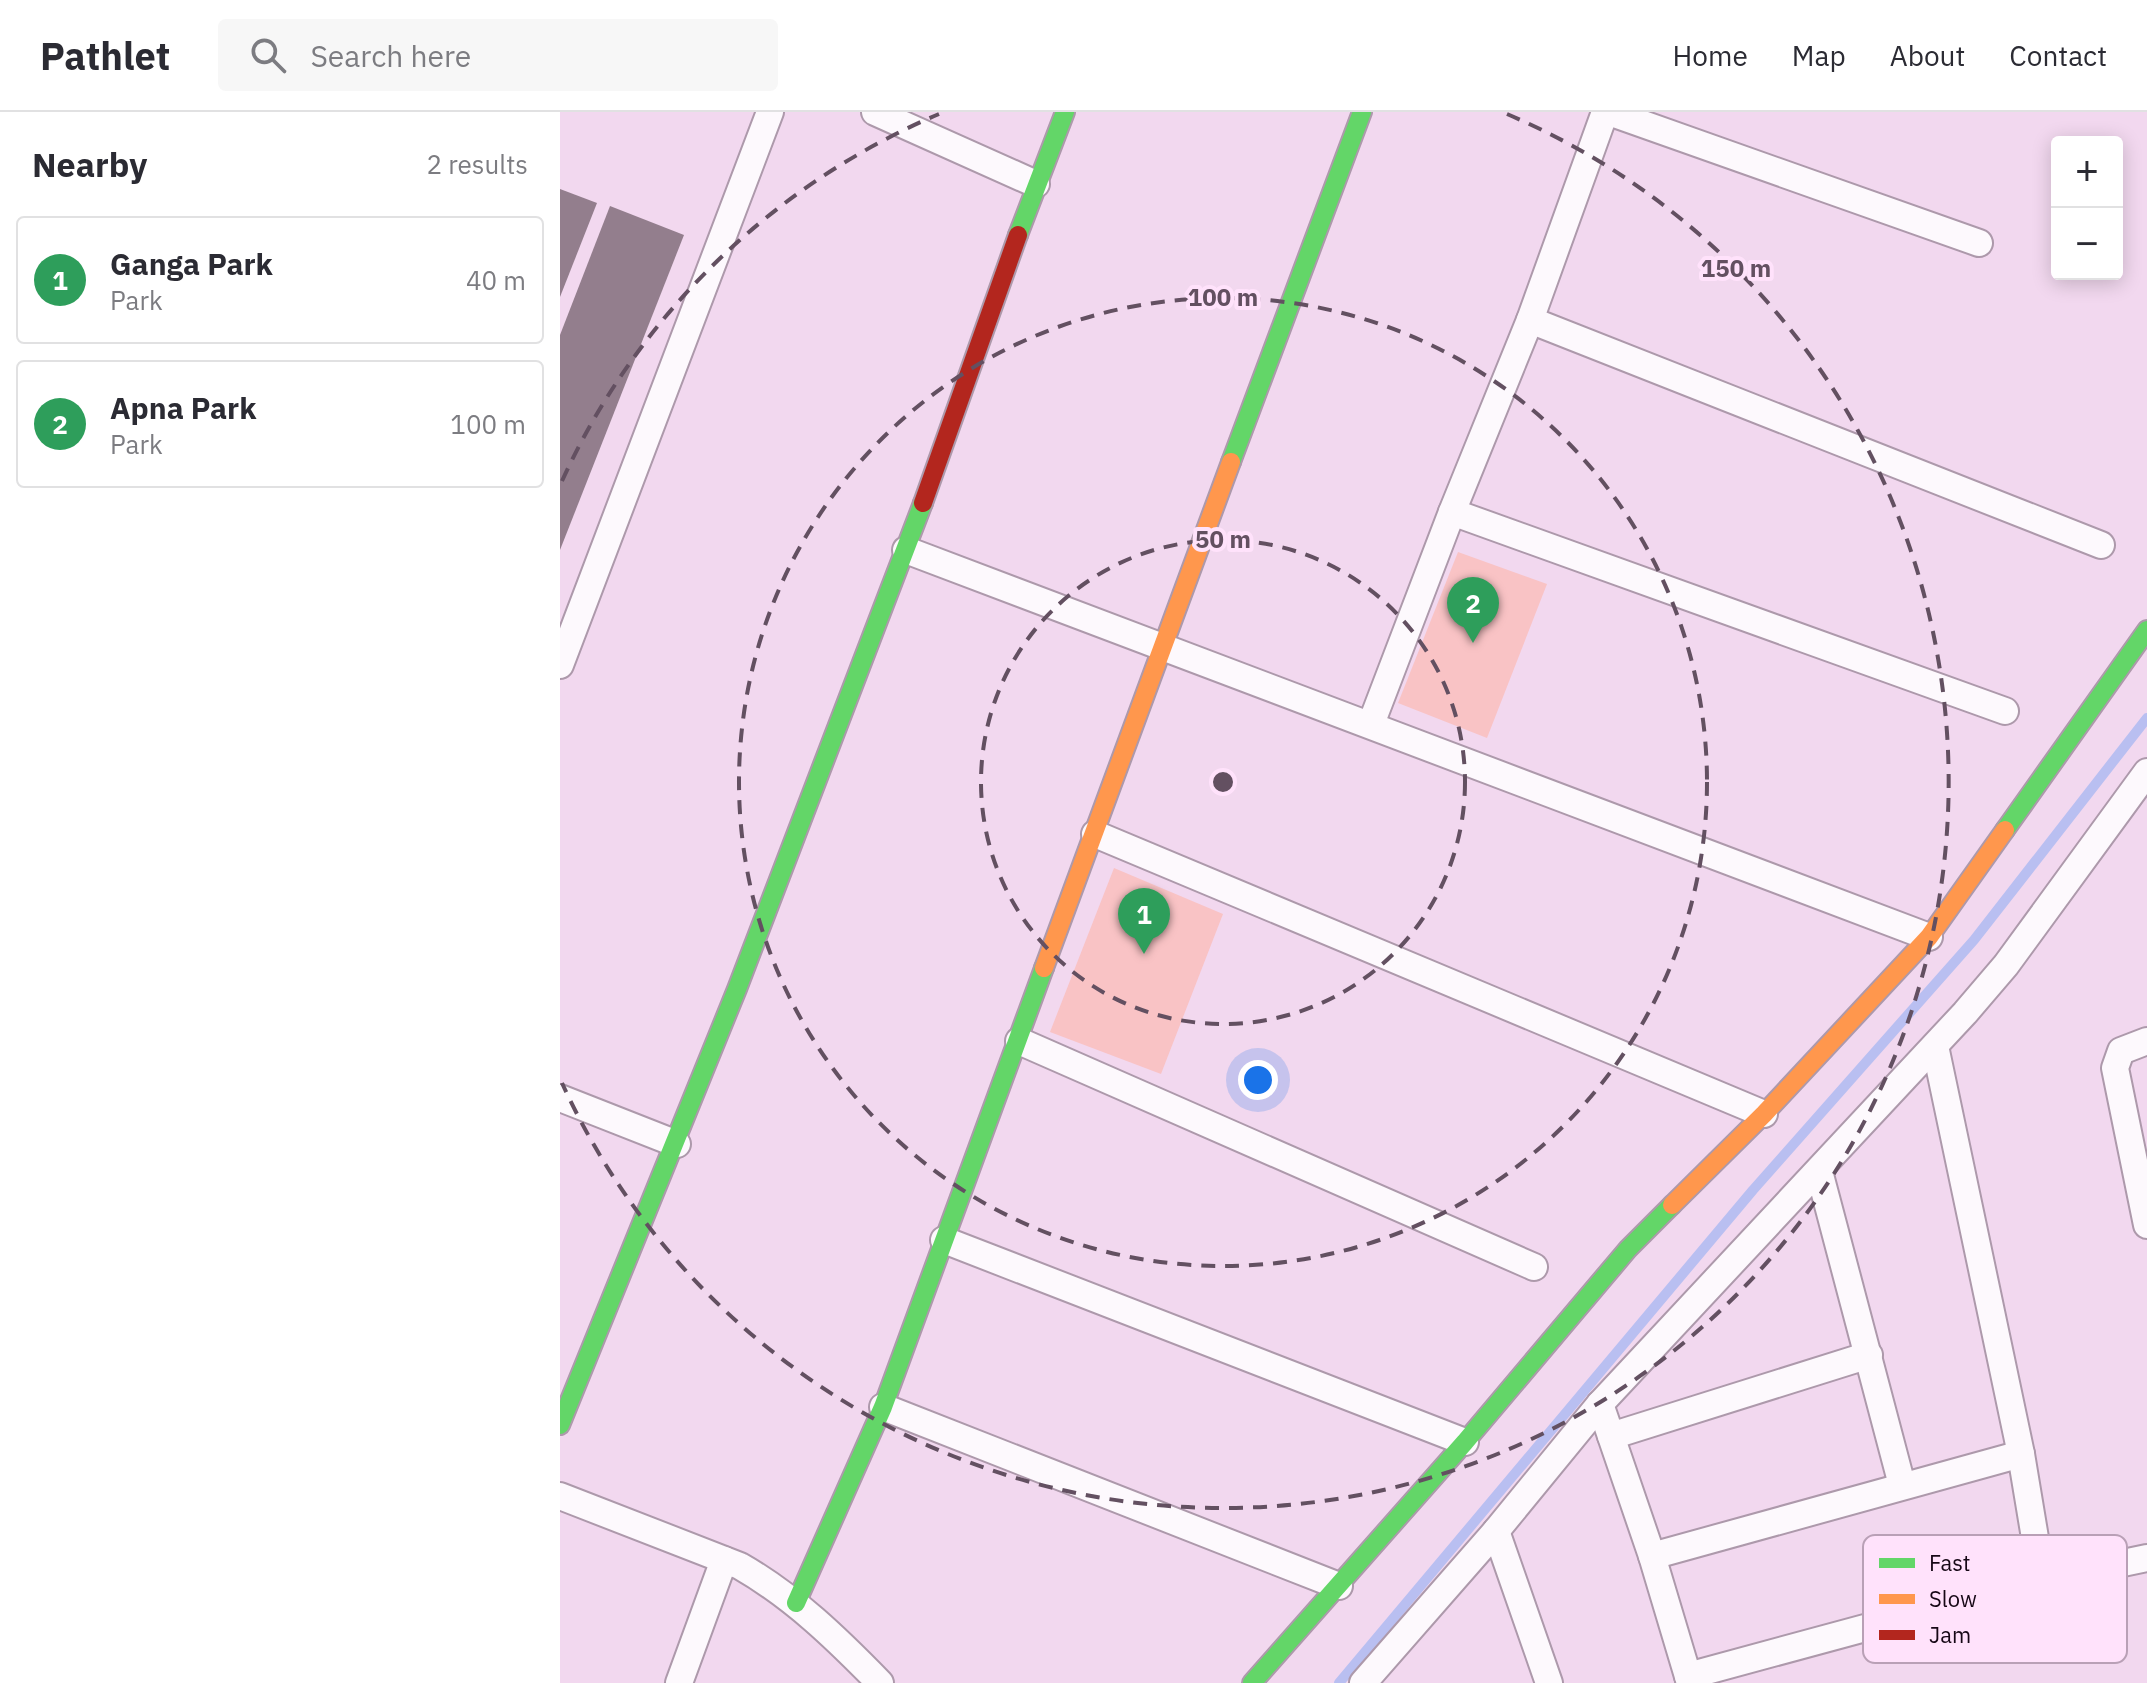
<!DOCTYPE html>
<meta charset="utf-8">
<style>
body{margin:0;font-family:"IBM Plex Sans",sans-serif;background:#f7f7f7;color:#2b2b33}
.controls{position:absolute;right:24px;top:24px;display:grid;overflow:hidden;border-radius:8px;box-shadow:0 4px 20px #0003}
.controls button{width:72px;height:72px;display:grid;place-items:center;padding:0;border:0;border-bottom:2px solid #e1e1e2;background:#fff;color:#2b2b33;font:40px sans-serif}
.you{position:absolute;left:698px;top:968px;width:28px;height:28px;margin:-20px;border:6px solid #fff;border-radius:50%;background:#1a73e8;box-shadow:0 0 0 12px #1a73e833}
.badge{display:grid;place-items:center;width:52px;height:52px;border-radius:50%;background:#7c3aed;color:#fff;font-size:26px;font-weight:700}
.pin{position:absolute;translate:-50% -66px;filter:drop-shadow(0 2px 4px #0008)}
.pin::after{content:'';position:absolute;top:42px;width:28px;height:24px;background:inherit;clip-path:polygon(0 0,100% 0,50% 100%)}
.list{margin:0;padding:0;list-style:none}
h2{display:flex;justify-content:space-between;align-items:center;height:104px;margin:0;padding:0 32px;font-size:34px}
h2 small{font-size:26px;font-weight:400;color:#7c7c81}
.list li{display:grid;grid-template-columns:52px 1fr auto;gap:24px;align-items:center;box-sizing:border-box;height:128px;margin:0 16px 16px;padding:0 16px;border:2px solid #e1e1e2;border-radius:8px}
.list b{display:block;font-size:30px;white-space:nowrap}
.list p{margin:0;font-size:26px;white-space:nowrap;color:#7c7c81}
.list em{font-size:26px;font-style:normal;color:#7c7c81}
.icon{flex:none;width:44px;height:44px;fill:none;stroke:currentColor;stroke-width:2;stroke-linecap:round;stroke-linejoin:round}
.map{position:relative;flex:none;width:1587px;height:1571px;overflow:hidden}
header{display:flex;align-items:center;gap:48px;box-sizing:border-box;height:112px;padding:0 40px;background:#fff;border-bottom:2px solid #e1e1e2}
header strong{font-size:38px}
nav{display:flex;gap:44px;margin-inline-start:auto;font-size:28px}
.search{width:560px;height:72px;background:#f7f7f7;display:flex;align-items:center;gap:20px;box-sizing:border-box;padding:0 28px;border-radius:8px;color:#7c7c81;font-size:30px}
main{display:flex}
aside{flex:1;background:#fff}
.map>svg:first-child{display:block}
.green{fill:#f9c3c5}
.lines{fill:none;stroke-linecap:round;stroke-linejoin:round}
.stream{stroke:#b9bff1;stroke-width:10}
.building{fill:#937e8d}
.street-casing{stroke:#ad99ab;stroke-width:30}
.fast-casing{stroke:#ad99ab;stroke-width:22}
.slow-casing{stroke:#ad99ab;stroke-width:22}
.jam-casing{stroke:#ad99ab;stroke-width:22}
.street{stroke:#fdf9fd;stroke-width:26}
.fast{stroke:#63d668;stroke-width:18}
.slow{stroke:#ff974d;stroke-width:18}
.jam{stroke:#b3261e;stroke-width:18}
.ring{fill:none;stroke:#635061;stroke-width:4;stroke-dasharray:14 10}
.key{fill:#ffe2fb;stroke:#b9a0b6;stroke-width:2}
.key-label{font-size:22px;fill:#160715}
.centre{fill:#635061;stroke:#ffe2fb;stroke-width:4}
.ring-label{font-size:24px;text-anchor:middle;font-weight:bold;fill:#635061;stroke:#ffe2fb;stroke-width:8;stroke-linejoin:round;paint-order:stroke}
</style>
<header>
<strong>Pathlet</strong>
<div class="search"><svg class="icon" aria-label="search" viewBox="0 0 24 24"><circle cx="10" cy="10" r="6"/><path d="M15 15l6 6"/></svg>Search here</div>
<nav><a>Home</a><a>Map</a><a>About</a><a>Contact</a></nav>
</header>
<main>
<aside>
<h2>Nearby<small>2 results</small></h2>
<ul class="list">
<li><span class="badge" style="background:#2e9e5b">1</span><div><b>Ganga Park</b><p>Park</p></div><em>40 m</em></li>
<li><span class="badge" style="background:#2e9e5b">2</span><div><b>Apna Park</b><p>Park</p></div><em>100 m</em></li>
</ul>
</aside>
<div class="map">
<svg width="1587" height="1571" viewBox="0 0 1587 1571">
<rect width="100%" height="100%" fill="#f2d8ef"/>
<!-- green -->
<g class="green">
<polygon points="898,440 987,472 927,626 838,591"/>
<polygon points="554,756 663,802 601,962 490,920"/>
</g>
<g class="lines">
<!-- stream -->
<polyline class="stream" points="779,1571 1193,1078 1414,828 1587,606"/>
</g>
<!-- building -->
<g class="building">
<polygon points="0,77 37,91 0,185"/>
<polygon points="50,94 124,123 0,438 0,223"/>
</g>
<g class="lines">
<!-- street casing -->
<g class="street-casing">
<g id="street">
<polyline points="315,0 476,72"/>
<polyline points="1049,0 1419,131"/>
<polyline points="970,208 1541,433"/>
<polyline points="892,400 1445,599"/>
<polyline points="346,438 1369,825"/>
<polyline points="0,553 210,0"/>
<polyline points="811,612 892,400 970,208 1045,0"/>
<polyline points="535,722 1204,1002"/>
<polyline points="459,929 974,1155"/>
<polyline points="1587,929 1561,939 1555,956 1587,1113"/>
<polyline points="1375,934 1461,1342 1482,1468"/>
<polyline points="0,986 117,1032"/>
<polyline points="1259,1059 1342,1373"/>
<polyline points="384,1128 905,1330"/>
<polyline points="1040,1292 1092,1444 1130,1571"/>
<polyline points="323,1295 779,1474"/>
<polyline points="1051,1324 1309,1243"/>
<path d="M0 1384 180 1454C234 1485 277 1527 320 1571"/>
<polyline points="936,1419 989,1571"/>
<polyline points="1092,1444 1461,1342"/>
<polyline points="1128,1564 1482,1468 1587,1446"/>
<polyline points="119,1571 164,1448"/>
<polyline points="803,1571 936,1419 1040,1292 1405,901 1446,853 1587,660"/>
</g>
</g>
<!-- fast casing -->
<g class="fast-casing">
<g id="fast">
<polyline points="458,123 505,0"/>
<polyline points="671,350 802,0"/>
<polyline points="1445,718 1587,518"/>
<polyline points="0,1313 177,877 363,391"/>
<polyline points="236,1491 323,1295 484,856"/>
<polyline points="692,1571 905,1330 1068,1137 1112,1093"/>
</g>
</g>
<!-- slow casing -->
<g class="slow-casing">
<g id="slow">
<polyline points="484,856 671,350"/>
<polyline points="1112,1093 1204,1002 1369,825 1445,718"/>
</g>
</g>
<!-- jam casing -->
<g class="jam-casing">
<polyline id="jam" points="363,391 458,123"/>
</g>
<!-- street -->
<use href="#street" class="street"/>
<!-- fast -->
<use href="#fast" class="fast"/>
<!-- slow -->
<use href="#slow" class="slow"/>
<!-- jam -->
<use href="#jam" class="jam"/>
</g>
<!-- distance rings -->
<g class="ring">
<circle cx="663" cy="670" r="242"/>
<circle cx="663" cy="670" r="484"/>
<path d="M2 369A726 726 0 0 1 379 2M947 2A726 726 0 1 1 2 971"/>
</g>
<!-- legend -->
<rect x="1303" y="1423" width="264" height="128" rx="12" class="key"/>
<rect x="1319" y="1446" width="36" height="10" fill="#63d668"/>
<rect x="1319" y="1482" width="36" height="10" fill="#ff974d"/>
<rect x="1319" y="1518" width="36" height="10" fill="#b3261e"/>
<g class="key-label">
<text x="1369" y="1459">Fast</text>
<text x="1369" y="1495">Slow</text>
<text x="1369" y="1531">Jam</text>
</g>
<circle cx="663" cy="670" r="12" class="centre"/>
<g class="ring-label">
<text x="1176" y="165">150 m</text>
<text x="663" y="194">100 m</text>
<text x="663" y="436">50 m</text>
</g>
</svg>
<div class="controls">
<button>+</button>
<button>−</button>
</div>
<div class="you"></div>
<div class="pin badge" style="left:584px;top:842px;background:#2e9e5b">1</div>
<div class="pin badge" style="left:913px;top:531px;background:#2e9e5b">2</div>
</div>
</main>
